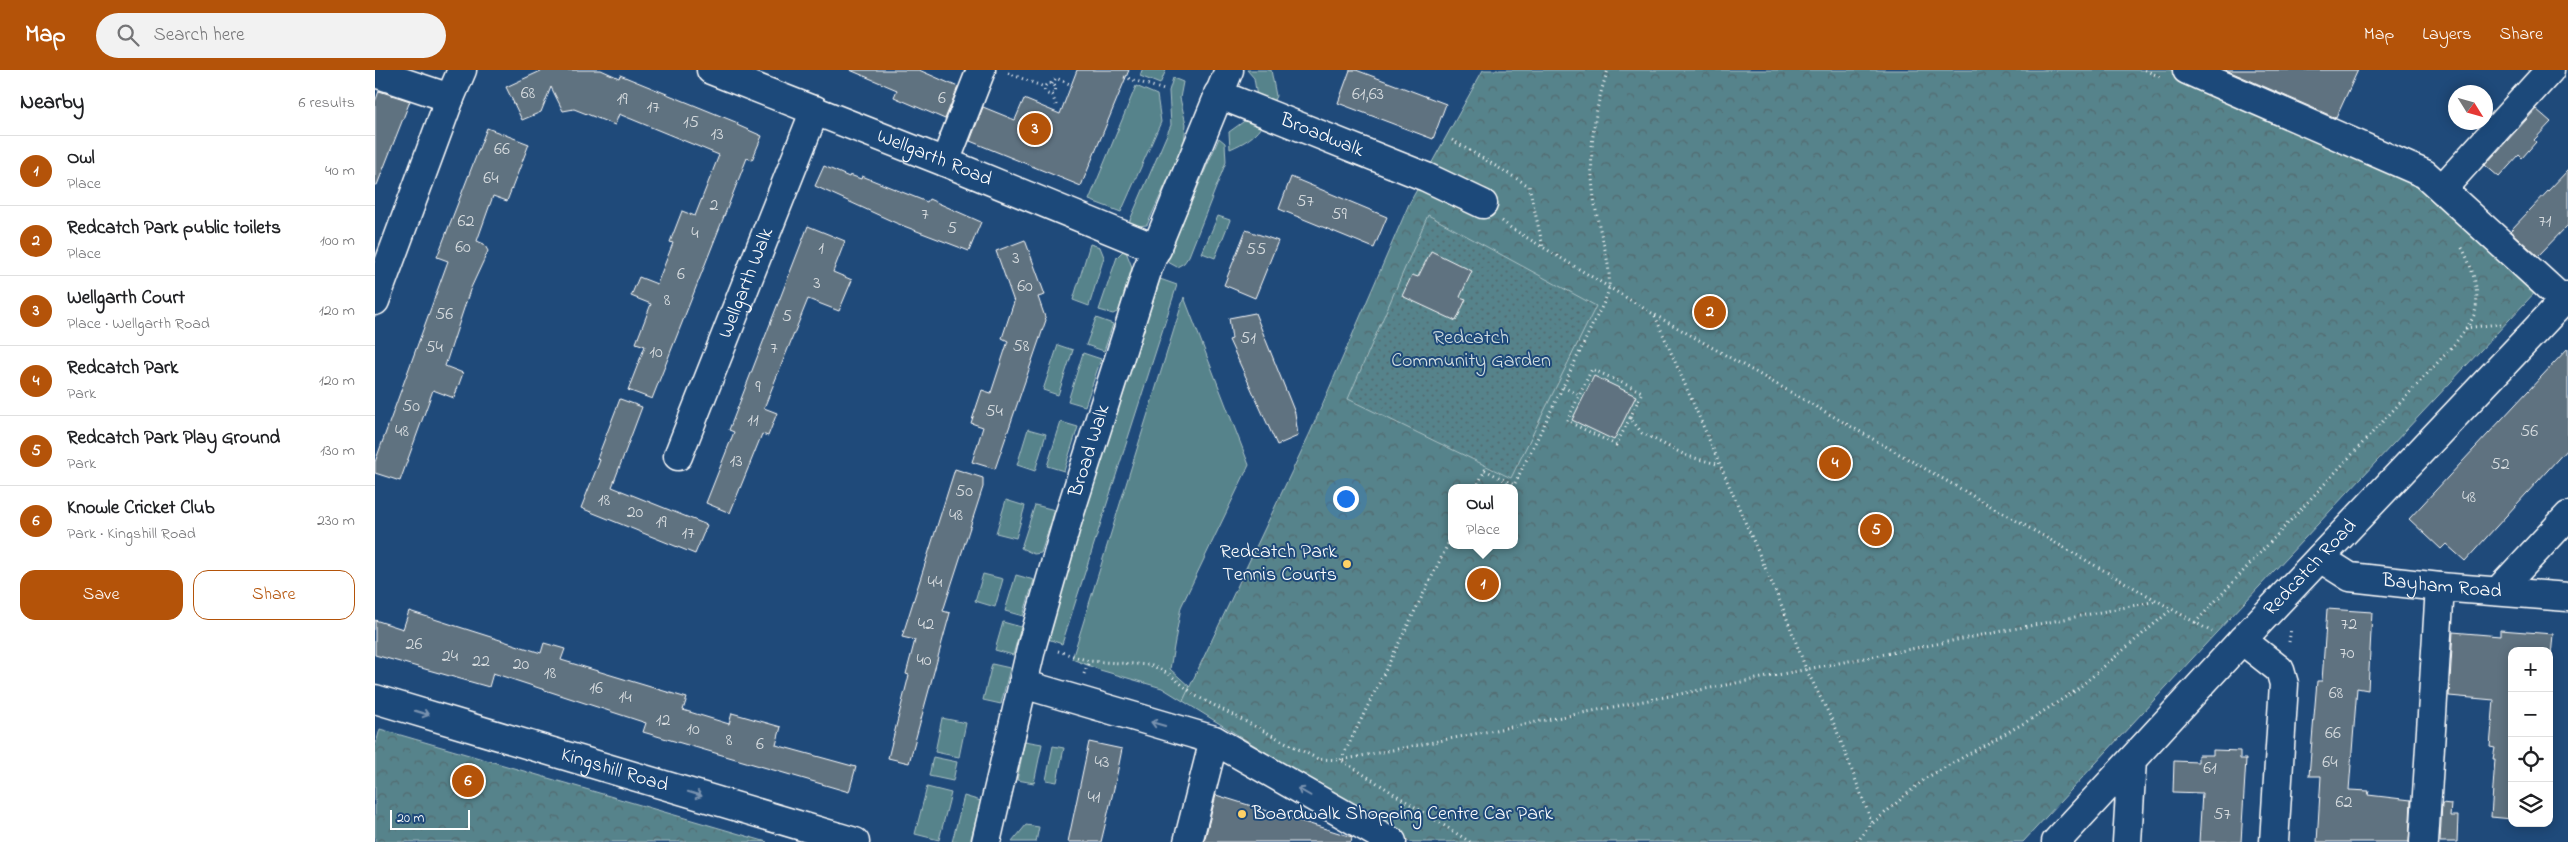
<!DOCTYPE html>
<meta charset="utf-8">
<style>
body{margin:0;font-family:"Indie Flower",sans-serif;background:#f2f2f2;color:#202124}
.controls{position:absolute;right:15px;bottom:15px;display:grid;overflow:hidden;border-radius:10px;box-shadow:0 2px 12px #0003}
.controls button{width:45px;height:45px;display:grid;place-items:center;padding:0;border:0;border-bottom:1px solid #e0e0e0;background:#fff;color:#202124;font:25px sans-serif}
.compass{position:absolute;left:2073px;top:15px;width:45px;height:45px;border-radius:50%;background:#fff;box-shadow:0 2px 12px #0003;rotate:127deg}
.scale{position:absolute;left:15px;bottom:12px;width:80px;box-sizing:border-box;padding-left:5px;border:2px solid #fff;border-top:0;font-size:14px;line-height:18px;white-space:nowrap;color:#fff;-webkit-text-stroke:4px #1f4a7a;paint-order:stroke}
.you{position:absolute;left:970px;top:428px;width:18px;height:18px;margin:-12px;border:4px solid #fff;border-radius:50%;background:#1a73e8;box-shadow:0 0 0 8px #1a73e833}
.badge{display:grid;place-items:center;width:32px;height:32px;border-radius:50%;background:#b45309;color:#fff;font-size:16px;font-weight:700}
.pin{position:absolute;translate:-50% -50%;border:2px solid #fff;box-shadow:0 1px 5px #0006}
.popup{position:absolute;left:1073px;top:414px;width:70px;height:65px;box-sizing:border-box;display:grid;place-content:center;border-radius:10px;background:#fff;filter:drop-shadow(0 1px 4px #0005);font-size:16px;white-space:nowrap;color:#757577}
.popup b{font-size:19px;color:#202124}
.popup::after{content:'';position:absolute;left:50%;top:100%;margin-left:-10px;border:10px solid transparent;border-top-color:#fff}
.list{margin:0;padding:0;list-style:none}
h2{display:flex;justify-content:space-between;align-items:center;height:65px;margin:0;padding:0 20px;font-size:21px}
h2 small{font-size:16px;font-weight:400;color:#757577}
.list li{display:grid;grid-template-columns:32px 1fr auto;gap:15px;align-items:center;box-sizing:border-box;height:70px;padding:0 20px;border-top:1px solid #e0e0e0}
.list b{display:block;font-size:19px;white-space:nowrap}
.list p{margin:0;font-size:16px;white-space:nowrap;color:#757577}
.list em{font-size:16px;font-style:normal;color:#757577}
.actions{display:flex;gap:10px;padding:15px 20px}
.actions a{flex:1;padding:11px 0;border:1px solid #b45309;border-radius:15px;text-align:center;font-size:18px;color:#b45309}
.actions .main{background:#b45309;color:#fff}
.icon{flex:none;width:28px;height:28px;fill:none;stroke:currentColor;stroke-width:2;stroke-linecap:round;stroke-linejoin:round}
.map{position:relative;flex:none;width:2193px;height:772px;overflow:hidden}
header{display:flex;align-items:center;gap:30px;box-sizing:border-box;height:70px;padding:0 25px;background:#b45309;color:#fff}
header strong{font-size:24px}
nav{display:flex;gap:28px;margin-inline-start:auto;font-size:18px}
.search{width:350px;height:45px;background:#f2f2f2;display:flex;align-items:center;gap:12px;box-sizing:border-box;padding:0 18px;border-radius:28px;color:#757577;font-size:19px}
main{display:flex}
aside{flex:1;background:#fff}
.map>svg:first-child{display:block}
.grass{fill:#56838b;stroke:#aac1c5}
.park{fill:url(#park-crowns);stroke:#aac1c5;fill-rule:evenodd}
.garden{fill:url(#garden-dots);stroke:#aac1c5}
.building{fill:#5f7280;stroke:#fff}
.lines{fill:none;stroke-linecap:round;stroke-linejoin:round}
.minor-casing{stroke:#fff;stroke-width:31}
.major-casing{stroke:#fff;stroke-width:31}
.path{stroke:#fff;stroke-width:3;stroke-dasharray:1 4;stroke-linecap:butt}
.minor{stroke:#1f4a7a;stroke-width:28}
.major{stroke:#1f4a7a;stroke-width:28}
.oneway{stroke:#7992af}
.poi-dot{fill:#ffd166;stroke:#1f4a7a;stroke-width:2}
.labels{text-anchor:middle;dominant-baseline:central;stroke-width:4;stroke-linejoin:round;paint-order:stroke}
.number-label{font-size:18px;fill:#d7dcdf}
.street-label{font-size:20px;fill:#fff;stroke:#1f4a7a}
.park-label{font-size:20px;fill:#d5e0e2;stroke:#1f4a7a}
.poi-label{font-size:20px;fill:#fff;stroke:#1f4a7a;text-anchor:end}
</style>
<header>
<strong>Map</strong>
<div class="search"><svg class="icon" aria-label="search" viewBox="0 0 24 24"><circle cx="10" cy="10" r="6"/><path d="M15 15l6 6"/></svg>Search here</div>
<nav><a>Map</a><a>Layers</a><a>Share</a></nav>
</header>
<main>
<aside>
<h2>Nearby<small>6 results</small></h2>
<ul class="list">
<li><span class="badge">1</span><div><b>Owl</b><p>Place</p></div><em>40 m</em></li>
<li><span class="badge">2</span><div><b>Redcatch Park public toilets</b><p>Place</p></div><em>100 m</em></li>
<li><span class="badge">3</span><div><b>Wellgarth Court</b><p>Place · Wellgarth Road</p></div><em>120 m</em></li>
<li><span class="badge">4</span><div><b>Redcatch Park</b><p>Park</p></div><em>120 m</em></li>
<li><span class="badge">5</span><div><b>Redcatch Park Play Ground</b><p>Park</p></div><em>130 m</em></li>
<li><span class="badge">6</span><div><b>Knowle Cricket Club</b><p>Park · Kingshill Road</p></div><em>230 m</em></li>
</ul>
<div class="actions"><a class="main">Save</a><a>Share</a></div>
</aside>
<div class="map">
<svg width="2193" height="772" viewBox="0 0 2193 772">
<defs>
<pattern id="park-crowns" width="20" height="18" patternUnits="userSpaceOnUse" patternTransform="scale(1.25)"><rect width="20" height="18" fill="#56838b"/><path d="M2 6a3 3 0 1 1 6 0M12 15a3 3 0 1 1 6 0" fill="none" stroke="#526a6f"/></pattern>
<pattern id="garden-dots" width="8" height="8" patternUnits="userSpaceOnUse" patternTransform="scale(1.25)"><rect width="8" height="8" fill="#56838b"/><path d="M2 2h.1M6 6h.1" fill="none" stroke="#526a6f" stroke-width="1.8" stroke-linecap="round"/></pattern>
</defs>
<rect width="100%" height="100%" fill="#1f4a7a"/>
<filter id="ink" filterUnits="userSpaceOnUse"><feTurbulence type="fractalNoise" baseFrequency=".02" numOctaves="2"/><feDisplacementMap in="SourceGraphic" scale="10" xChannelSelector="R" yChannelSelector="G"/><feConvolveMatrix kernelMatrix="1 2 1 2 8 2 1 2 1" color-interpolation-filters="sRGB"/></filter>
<g filter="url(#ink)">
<!-- grass -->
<g class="grass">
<polygon points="767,0 791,0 785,14 765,6"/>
<polygon points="872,0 896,0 901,26 897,34 882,27 879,8"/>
<polygon points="798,8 808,12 805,28 811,54 809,74 772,155 752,157 796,55 794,21"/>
<polygon points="761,16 782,25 786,52 746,142 714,130"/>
<path d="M875 47 889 52C882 66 869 73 855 79L854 62Z"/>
<polygon points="844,68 850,73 851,92 814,186 809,193 802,197 791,191"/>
<polygon points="843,146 855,150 840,188 827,183"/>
<polygon points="715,174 725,177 729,187 714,236 698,230"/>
<polygon points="750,179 757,197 744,241 738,244 724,240 742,187"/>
<polygon points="785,209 802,215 687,574 670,568"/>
<polygon points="809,227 874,395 806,537 795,599 815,617 808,631 787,618 725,600 697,589"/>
<polygon points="721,248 738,254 729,281 711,275"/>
<polygon points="683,275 698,280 683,325 668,320"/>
<polygon points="708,283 726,289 710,336 693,331"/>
<polygon points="686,352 703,357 689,401 672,396"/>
<polygon points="653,359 671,364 660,401 642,395"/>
<polygon points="631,430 650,436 641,468 621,463"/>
<polygon points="660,435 680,440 666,483 659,484 646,478"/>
<polygon points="608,504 628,509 620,537 600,531"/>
<polygon points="641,505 659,510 648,546 630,541"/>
<polygon points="628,552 646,557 638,585 620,580"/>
<polygon points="617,594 635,598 626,634 608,630"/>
<polygon points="567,648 591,653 584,687 560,682"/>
<polygon points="650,671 667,674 659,713 642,710"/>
<polygon points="678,676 689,678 682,712 671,710"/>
<polygon points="558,687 582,692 578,711 554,706"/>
<polygon points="552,717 576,723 564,770 540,764"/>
<polygon points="589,726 606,731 595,772 577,772"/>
<polygon points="651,755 664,757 661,772 637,772"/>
</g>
<!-- park -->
<g class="park">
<path d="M1108 0H1801L2046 109 2164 218 1840 564 1648 772H1035L808 631 935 363 1034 134ZM1077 418H1139V475H1077Z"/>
<polygon points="5,659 392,772 0,772 0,677"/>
</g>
<!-- garden -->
<polygon class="garden" points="1053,145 1221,236 1136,408 973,329"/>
<!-- building -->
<g class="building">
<polygon points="168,0 226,0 244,8 245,5 363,53 362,55 387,66 377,90 372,88 277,329 253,320 270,276 261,273 276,234 256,226 264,207 282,214 298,173 295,172 307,141 320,146 344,85 244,44 240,55 199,39 188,41 176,17 166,42 147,50 131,17"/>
<polygon points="475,0 544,0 583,17 570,49 519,27 522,20"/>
<polygon points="702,0 754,0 706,116 595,71 608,37 640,50 649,29 685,44"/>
<polygon points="975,0 981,0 1071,34 1058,69 963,33"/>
<polygon points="1851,0 1983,0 1961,48"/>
<polygon points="4,21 35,31 2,115 0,115 0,32"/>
<polygon points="2161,39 2176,52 2159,70 2161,72 2147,88 2144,85 2124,107 2110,95"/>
<polygon points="112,58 154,74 132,131 118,126 102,171 109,174 113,181 95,220 70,296 88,303 79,328 58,320 25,411 0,403 0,392 73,191 62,187"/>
<polygon points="449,96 474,107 475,105 486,109 487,106 552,132 554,129 606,152 594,181 521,153 440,116"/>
<polygon points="2193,100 2193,155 2163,186 2135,161"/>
<polygon points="916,107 1012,147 999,178 904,139"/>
<polygon points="433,156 470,171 458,202 477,210 464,241 433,229 389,338 402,343 393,366 387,364 355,443 331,433 359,362 354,360"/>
<polygon points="871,160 903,171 880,228 849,215"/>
<polygon points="650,170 670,225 663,227 671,250 620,399 597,392 608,357 596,353 607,320 616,323 633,271 627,268 639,232 621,181"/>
<polygon points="1056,181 1097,201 1085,227 1091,229 1081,251 1027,226 1037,205 1043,207"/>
<polygon points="880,243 920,343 923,366 902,375 854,270 857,269 854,248"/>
<polygon points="2193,278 2193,378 2090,491 2071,474 2066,479 2034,449"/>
<polygon points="1219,306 1261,326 1239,370 1197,350"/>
<polygon points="245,329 267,337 237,417 332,455 320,484 206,438 225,390 222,389"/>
<polygon points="580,399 608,408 608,417 568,541 575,543 534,693 513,688 534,605 531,604 540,570 527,567"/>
<polygon points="1952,539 1997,542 1993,620 1982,618 1974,720 1994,721 1993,725 2036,730 2034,772 1942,772 1946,706 1934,706 1942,611 1947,611"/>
<polygon points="34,541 166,583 169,573 190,579 186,590 312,628 308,640 354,654 357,643 406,657 401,675 481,697 474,722 268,662 271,653 118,603 114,617 0,585 0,550 28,559"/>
<polygon points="2125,560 2178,564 2174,611 2174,581 2137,581 2137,749 2116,747 2120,689 2118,689 2120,678 2115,677 2119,630 2074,626 2078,562 2125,566"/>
<polygon points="714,672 747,679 740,714 726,772 693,772"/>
<polygon points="1838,680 1865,681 1865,689 1871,689 1866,772 1824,772 1827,723 1798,722 1799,691 1823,692 1823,685 1838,685"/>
<polygon points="841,725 977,767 976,772 829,772"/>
<polygon points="2067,733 2076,734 2075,746 2083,746 2082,772 2065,772"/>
</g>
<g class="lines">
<!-- minor casing -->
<g class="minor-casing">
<g id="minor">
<path id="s1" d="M336 0 570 92 782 179"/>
<polyline points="1812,0 2050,104 2189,231"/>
<polyline points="0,3 75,28"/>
<path id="s2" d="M843 24 1051 107 1108 134"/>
<polyline points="570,92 606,0"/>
<polyline points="2067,119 2175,0"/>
<polyline points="0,231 75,28 87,0"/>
<path id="s3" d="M303 386 440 40"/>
<path id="s4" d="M1945 488 1975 507 2065 517 2193 527"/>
<polyline points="2123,521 2193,446"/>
<polyline points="1867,570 1905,600 1909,614 1899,772"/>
<polyline points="648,614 839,670 1017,772"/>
<path id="s5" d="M0 629 480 772"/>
<path id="s6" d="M611 772 657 575 693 449 773 198 854 0"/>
<polyline points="813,772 839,670"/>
<polyline points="1752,772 1757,690"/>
<polyline points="2049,772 2065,517"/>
</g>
</g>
<!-- major casing -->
<g class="major-casing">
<g id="major">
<path id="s7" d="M1681 772 1867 570 2193 226"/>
</g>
</g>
<!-- path -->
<g class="path">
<polyline points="1770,0 1785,7"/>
<polyline points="633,3 669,17"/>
<polyline points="749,7 789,20"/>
<circle cx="675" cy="19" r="5.5"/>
<polyline points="677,14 681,8 697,15"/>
<polyline points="677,25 682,37"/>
<polyline points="1077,70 1154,116 1168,177"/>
<polyline points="1127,151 1136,158 1280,245 1837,562"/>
<polyline points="1280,246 1409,541 1431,599 1460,656 1497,753 1482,772"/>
<polyline points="2090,258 2123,254 2127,256"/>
<polyline points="1188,317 1204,325"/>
<polyline points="1255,348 1241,375 1192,351 1217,299 1267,322 1255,348 1267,363 1312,386 1342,394"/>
<path d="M1101 418 1110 400 1139 415C1165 363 1191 311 1216 258 1221 246 1233 229 1234 216 1236 193 1226 168 1222 146 1212 96 1216 48 1233 0"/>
<path d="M1820 553 2078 276C2085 266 2097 253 2100 242 2106 221 2096 194 2086 176"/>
<polyline points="1914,572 1916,558"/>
<polyline points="683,581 714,591 775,595 794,604 821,626 943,689 966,690 1077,466"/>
<polyline points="709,604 714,591"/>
<polyline points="1498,753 1551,708 1658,648 1700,621 1797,539"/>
<polyline points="1095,772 966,690 1782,531"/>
</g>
<!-- minor -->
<use href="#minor" class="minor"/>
<!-- major -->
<use href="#major" class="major"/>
</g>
<!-- one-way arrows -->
<defs><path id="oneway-shaft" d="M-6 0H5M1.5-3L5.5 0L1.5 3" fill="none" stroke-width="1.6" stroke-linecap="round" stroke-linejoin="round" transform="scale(1.25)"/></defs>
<g class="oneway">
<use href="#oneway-shaft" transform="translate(47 643) rotate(17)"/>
<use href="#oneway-shaft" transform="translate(783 654) rotate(-164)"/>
<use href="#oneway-shaft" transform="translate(929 722) rotate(-150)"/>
<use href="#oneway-shaft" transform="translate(320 724) rotate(17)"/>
</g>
</g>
<!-- markers -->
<g class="poi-dot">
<circle cx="972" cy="494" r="5"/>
<circle cx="867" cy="744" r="5"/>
</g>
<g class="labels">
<!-- number labels -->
<g class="number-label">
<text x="153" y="24">68</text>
<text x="993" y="25">61,63</text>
<text x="567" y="29">6</text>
<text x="247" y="30">19</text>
<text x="278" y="38">17</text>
<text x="316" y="53">15</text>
<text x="342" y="65">13</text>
<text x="127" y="80">66</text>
<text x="116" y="109">64</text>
<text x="930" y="132">57</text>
<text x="339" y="136">2</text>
<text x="550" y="145">7</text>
<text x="964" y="145">59</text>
<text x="91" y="152">62</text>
<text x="2170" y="152">71</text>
<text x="577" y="159">5</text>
<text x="320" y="164">4</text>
<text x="88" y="178">60</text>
<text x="446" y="179">1</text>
<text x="881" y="180">55</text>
<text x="641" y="189">3</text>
<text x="306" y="205">6</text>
<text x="442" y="214">3</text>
<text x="650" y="217">60</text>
<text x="292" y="231">8</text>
<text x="69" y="245">56</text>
<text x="412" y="247">5</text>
<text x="873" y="269">51</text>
<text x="646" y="277">58</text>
<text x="59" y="278">54</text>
<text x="399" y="279">7</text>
<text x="281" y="283">10</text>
<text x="383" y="318">9</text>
<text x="36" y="337">50</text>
<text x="619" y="342">54</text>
<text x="378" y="351">11</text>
<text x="27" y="362">48</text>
<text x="2154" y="362">56</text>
<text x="361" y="392">13</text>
<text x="2125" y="395">52</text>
<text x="589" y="422">50</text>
<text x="2094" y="428">48</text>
<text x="229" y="431">18</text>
<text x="260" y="443">20</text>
<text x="581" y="446">48</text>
<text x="286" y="453">19</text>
<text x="313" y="464">17</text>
<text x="560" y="513">44</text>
<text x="551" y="555">42</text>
<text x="1974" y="555">72</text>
<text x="39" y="575">26</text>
<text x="1972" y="584">70</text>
<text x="75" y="587">24</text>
<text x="549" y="591">40</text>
<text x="106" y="592">22</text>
<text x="146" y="595">20</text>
<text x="175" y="604">18</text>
<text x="221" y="619">16</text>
<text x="1961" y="624">68</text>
<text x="250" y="628">14</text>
<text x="288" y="651">12</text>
<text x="318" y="660">10</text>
<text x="1958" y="664">66</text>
<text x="354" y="671">8</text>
<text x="385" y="675">6</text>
<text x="727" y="693">43</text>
<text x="1955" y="693">64</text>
<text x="1835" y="699">61</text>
<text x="719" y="728">41</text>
<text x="1969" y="733">62</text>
<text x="1847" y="745">57</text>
</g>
<!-- street labels -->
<g class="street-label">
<text stroke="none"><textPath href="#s2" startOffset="112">Broadwalk</textPath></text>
<text stroke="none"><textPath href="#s1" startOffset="240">Wellgarth Road</textPath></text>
<text stroke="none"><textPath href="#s3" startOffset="186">Wellgarth Walk</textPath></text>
<text stroke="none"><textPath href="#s6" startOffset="405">Broad Walk</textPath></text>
<text stroke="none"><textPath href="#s7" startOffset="374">Redcatch Road</textPath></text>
<text stroke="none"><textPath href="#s4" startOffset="128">Bayham Road</textPath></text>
<text stroke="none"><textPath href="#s5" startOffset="250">Kingshill Road</textPath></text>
</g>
<!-- park labels -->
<g class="park-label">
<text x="1096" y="268">Redcatch<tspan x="1096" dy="23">Community Garden</tspan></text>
</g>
<!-- poi labels -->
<g class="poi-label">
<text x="962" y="482">Redcatch Park<tspan x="962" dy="23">Tennis Courts</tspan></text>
<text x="877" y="744" text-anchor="start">Boardwalk Shopping Centre Car Park</text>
</g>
</g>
</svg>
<div class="controls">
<button>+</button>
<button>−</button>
<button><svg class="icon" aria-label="locate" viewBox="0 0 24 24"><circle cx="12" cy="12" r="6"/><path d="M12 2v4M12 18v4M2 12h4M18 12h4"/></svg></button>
<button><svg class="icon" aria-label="layers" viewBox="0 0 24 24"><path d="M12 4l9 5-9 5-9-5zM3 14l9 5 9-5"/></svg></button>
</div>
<svg class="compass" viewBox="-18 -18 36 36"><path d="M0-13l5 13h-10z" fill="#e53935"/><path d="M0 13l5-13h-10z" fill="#757577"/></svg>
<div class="scale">20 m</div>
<div class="you"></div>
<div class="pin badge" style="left:1108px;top:514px">1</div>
<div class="popup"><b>Owl</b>Place</div>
<div class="pin badge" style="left:1335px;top:242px">2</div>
<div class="pin badge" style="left:660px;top:59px">3</div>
<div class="pin badge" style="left:1460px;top:393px">4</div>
<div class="pin badge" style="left:1501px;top:460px">5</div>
<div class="pin badge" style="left:93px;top:711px">6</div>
</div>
</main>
